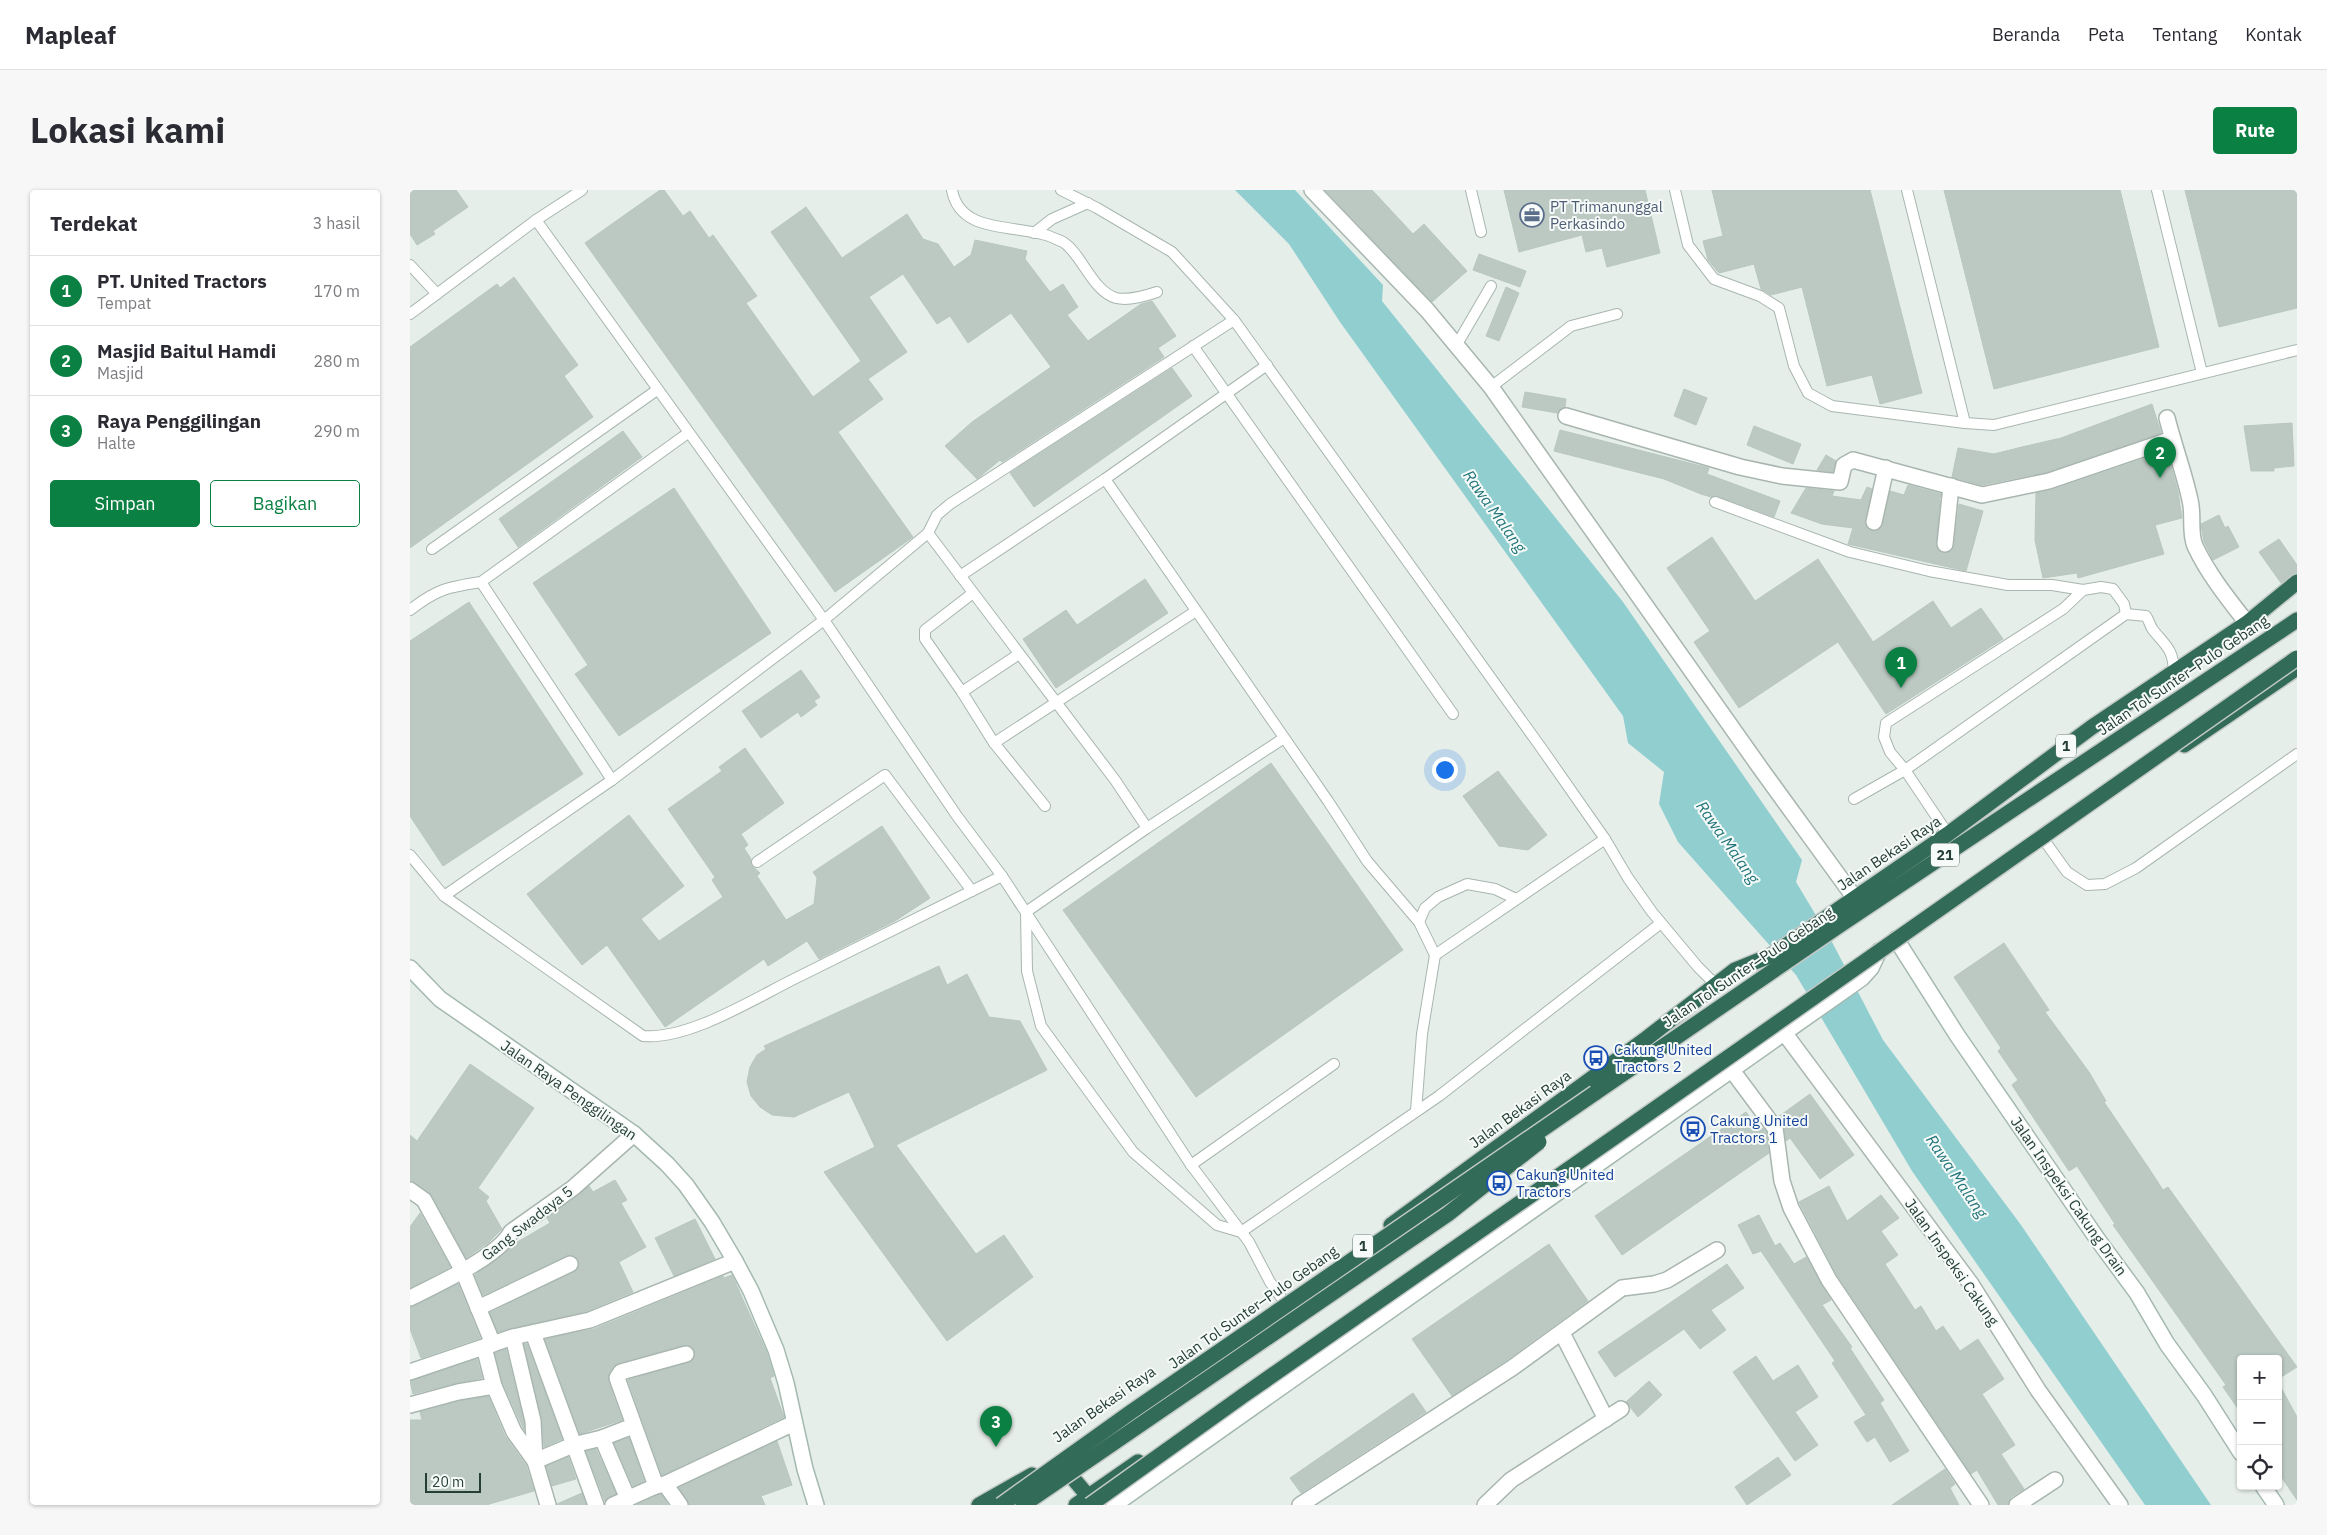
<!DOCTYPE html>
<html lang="id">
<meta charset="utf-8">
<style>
body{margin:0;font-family:"IBM Plex Sans",sans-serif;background:#f7f7f7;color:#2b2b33}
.controls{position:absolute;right:15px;bottom:15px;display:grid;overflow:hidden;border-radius:5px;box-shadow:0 1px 4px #0004}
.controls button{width:45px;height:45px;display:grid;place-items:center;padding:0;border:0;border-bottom:1px solid #e1e1e2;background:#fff;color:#2b2b33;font:25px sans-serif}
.scale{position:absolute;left:15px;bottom:12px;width:56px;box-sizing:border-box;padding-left:5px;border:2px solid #253f35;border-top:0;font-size:14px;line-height:18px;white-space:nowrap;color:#253f35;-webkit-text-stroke:4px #f6faf8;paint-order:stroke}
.you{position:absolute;left:1034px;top:579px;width:18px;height:18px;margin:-12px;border:4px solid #fff;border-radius:50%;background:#1a73e8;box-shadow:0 0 0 8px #1a73e833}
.badge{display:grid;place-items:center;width:32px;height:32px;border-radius:50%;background:#0b8043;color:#fff;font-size:16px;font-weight:700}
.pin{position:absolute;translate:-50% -41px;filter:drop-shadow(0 1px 2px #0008)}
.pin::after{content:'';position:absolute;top:26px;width:18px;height:15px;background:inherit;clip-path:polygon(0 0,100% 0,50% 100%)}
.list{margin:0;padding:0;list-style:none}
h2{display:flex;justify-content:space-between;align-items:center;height:65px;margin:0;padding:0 20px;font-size:21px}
h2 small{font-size:16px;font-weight:400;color:#7c7c81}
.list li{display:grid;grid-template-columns:32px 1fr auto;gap:15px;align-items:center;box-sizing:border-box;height:70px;padding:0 20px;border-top:1px solid #e1e1e2}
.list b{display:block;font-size:19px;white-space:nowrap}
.list p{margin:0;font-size:16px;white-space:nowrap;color:#7c7c81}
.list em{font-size:16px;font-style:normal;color:#7c7c81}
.actions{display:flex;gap:10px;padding:15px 20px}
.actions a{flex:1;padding:11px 0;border:1px solid #0b8043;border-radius:5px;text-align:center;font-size:18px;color:#0b8043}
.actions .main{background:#0b8043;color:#fff}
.icon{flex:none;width:28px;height:28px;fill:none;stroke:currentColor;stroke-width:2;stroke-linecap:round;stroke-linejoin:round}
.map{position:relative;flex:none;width:1887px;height:1315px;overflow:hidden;border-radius:5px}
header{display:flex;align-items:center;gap:30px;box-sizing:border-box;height:70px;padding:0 25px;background:#fff;border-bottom:1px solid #e1e1e2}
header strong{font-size:24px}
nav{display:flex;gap:28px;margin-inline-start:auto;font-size:18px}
.intro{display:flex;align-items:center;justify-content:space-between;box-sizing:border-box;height:120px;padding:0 30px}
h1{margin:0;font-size:35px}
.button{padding:12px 22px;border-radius:5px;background:#0b8043;color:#fff;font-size:18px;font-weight:700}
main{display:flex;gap:30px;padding:0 30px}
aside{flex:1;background:#fff;border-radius:5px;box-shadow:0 1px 4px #0004}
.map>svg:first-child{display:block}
.water{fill:#90ced0}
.building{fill:#bbc9c2;stroke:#b8c7bf}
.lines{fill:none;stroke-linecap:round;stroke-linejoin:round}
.lane-casing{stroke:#a8b6af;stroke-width:12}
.street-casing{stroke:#a8b6af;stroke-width:18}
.secondary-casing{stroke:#a4b9b0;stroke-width:18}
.highway-casing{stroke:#c2c9c6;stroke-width:18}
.lane{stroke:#fff;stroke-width:10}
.street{stroke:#fff;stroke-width:15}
.secondary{stroke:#fff;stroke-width:15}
.highway{stroke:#326b58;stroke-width:15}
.highway-bridge-casing{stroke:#c2c9c6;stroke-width:18;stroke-linecap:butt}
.highway-bridge{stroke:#326b58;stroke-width:15}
.labels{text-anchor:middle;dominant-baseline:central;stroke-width:4;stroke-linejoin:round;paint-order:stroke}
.shield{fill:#f6faf8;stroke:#647770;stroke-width:1}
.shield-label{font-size:14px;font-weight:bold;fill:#253f35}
.service-label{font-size:15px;fill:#4e5e75;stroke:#f6faf8;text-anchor:start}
.street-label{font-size:15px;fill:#253f35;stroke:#f6faf8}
.transit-label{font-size:15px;fill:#164399;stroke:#f6faf8;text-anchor:start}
.water-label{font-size:16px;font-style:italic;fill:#21757a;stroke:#f6faf8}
</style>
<header>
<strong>Mapleaf</strong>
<nav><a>Beranda</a><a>Peta</a><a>Tentang</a><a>Kontak</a></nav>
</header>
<div class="intro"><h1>Lokasi kami</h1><a class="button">Rute</a></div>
<main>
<aside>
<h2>Terdekat<small>3 hasil</small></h2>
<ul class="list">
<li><span class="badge">1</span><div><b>PT. United Tractors</b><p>Tempat</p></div><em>170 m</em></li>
<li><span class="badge">2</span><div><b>Masjid Baitul Hamdi</b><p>Masjid</p></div><em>280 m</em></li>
<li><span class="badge">3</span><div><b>Raya Penggilingan</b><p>Halte</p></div><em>290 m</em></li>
</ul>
<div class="actions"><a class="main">Simpan</a><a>Bagikan</a></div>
</aside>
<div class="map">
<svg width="1887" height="1315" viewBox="0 0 1887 1315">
<rect width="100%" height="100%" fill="#e6eee9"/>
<!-- water -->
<polygon class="water" points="825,0 885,0 973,95 972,111 1213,412 1392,670 1386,692 1422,752 1473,850 1611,1035 1801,1315 1735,1315 1502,981 1386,785 1268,652 1249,614 1254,582 1218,553 1213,526 930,132 879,54"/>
<!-- building -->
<g class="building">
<polygon points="0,0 46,0 58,17 23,41 25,44 7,55 0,44"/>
<polygon points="250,0 254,0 273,26 280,21 299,48 303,45 347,106 336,113 403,207 451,171 361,42 396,17 432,68 497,24 513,49 528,54 544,77 561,65 565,50 617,61 615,69 640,102 653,94 668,117 657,125 678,151 731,114 742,111 766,146 748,158 754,167 592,272 590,270 567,289 535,256 562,232 641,177 601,123 558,153 540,126 527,134 493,84 459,107 497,162 458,189 473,209 428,242 503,347 425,402 175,53"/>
<polygon points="915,0 962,0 1003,44 1014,34 1057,81 1022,112"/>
<polygon points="1094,0 1235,0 1250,63 1197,77 1192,58 1176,62 1172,45 1109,62"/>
<polygon points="1302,0 1460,0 1512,203 1470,214 1462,185 1417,196 1392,97 1361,105 1351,99 1344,74 1309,83 1298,70 1293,51 1313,46"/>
<polygon points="1534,0 1710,0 1749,157 1584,199"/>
<polygon points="1775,0 1887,0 1887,118 1809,137"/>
<polygon points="1069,64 1116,81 1110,97 1063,80"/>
<polygon points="104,87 168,175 154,186 183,227 0,358 0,157 87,94 90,98"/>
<polygon points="1096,97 1109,103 1089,151 1076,146"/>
<polygon points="762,178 782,206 624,317 600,283"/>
<polygon points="1274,199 1297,208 1286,235 1264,226"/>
<polygon points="1115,202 1156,209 1155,217 1147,223 1112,217"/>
<polygon points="1742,214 1751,243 1637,282 1572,295 1542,287 1548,258 1584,264 1612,257 1651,248"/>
<polygon points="1882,233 1884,276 1864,278 1864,281 1841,281 1834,236"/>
<polygon points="1344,236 1391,254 1383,274 1337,255"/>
<polygon points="1150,240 1299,278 1297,284 1370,311 1364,327 1307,306 1301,307 1291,304 1254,289 1144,261"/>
<polygon points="213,241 232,267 108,357 89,329"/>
<polygon points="1757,261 1768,302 1772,328 1745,335 1754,364 1668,388 1667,383 1633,388 1625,350 1626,303 1642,300"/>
<polygon points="1416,265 1426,271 1423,282 1407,280"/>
<polygon points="1498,295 1531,304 1530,308 1528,309 1530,310 1526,354 1527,358 1534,363 1539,362 1544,355 1549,314 1573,321 1556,381 1442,355 1438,354 1443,338 1412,334 1381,323 1396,298 1424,301 1422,306 1451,310 1457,297 1462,299 1455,334 1458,339 1466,341 1473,334 1480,301 1494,305"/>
<polygon points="264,298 361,443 209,546 165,484 178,475 123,393"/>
<polygon points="1809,325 1815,338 1818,336 1829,357 1803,370 1794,352 1791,334"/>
<polygon points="1302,347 1345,411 1408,369 1463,452 1523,411 1541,438 1571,418 1593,449 1476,524 1428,452 1329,518 1284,452 1300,441 1257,378"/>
<polygon points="1869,349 1887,375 1887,383 1871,393 1849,362"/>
<polygon points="735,389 758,423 646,498 613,449 656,420 667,435"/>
<polygon points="59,412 173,584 33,676 0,626 0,451"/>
<polygon points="391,480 410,507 404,511 407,515 391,527 388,522 351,548 332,521"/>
<polygon points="335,558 374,613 331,644 338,655 334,658 341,669 341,675 350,683 347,686 376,730 404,714 407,688 403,682 472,636 520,708 485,731 409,769 397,751 358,776 354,769 255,837 197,755 172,775 117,704 219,625 274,696 231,729 249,751 313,707 302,690 305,687 258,619 312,581 309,577"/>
<polygon points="861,573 993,760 786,907 653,720"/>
<polygon points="1088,581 1137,645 1118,660 1089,656 1053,606"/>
<polygon points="1594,753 1639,820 1635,822 1679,882 1696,911 1694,912 1740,980 1753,1000 1758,997 1887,1177 1868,1189 1868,1169 1831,1169 1831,1223 1813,1197 1816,1195 1703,1035 1705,1034 1667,976 1659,981 1619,921 1602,895 1608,890 1588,861 1591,858 1544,787"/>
<polygon points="529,776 537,795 557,784 579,827 610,831 637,880 486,955 566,1064 594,1045 623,1087 537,1151 414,982 465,957 439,902 384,927 362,925 350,917 341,906 337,892 340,877 347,865 356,859 354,856"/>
<polygon points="60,874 124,918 68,998 79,1007 76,1011 92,1039 78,1053 56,1068 22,1005 0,991 0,945 7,951"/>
<polygon points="1400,904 1444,965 1410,989 1380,948 1376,951 1374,936 1368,927"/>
<polygon points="1336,922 1349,941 1353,938 1356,942 1359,963 1212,1065 1185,1026"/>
<polygon points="205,990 217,1010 211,1013 236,1057 209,1072 223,1102 177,1121 88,1142 80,1123 164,1082 168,1079 169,1070 165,1066 156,1066 73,1105 65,1085 89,1068 104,1054 140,1033 137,1028 179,996 183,1002"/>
<polygon points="1419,996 1437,1031 1471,1005 1489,1028 1471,1041 1488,1065 1475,1074 1505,1120 1511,1116 1526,1141 1533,1136 1550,1161 1568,1149 1594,1189 1572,1204 1605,1255 1591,1264 1614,1299 1601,1307 1598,1315 1588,1315 1567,1280 1561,1284 1427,1085 1389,1012"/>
<polygon points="10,1023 40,1077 0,1098 0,1037"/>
<polygon points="1349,1025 1365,1056 1370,1053 1384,1074 1396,1067 1421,1110 1412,1115 1442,1157 1440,1158 1474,1210 1470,1213 1499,1261 1480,1272 1465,1247 1457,1252 1444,1232 1456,1225 1422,1173 1425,1171 1351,1061 1343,1064 1328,1035"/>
<polygon points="285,1029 305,1069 264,1086 245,1048"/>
<polygon points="1139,1054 1178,1111 1097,1170 1042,1206 1002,1149"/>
<polygon points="1317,1074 1334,1098 1301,1120 1316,1140 1290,1159 1274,1139 1205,1187 1188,1162"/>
<polygon points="322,1085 357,1163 364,1186 360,1188 374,1227 252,1285 218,1190 282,1171 285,1161 282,1157 274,1155 208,1173 204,1176 199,1183 198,1191 212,1230 170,1244 135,1149 184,1139 313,1086 314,1088"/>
<polygon points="48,1094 70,1148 11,1168 0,1139 0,1117"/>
<polygon points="114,1154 117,1154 152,1249 134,1257 132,1229"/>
<polygon points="96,1159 114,1232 114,1240 93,1193 85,1163"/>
<polygon points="1346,1166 1363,1191 1388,1175 1408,1207 1385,1222 1408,1255 1385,1271 1323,1182"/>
<polygon points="67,1169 72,1188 46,1193 3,1204 0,1191"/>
<polygon points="1239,1191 1252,1205 1228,1227 1216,1212"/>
<polygon points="1868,1192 1887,1227 1887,1310 1868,1282"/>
<polygon points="1003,1203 1016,1222 891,1303 880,1288"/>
<polygon points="78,1206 95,1246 116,1275 124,1301 76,1315 0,1315 0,1230 12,1230 10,1222 50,1211"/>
<polygon points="219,1248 234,1291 223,1296 204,1253"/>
<polygon points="367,1251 382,1295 351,1306 355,1315 279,1315 269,1298"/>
<polygon points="186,1259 206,1304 195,1311 176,1261"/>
<polygon points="158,1267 166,1289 142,1296 136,1276"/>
<polygon points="1368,1267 1381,1285 1337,1315 1325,1297"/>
<polygon points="1535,1279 1545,1294 1540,1298 1549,1315 1482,1315"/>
<polygon points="172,1303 176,1315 147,1315 147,1314"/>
<polygon points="251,1304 258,1315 226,1315 249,1305"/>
</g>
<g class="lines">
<!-- lane casing -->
<g class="lane-casing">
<g id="lane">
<path d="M542 0C550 45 607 34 639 46 643 48 649 50 653 52 672 64 682 101 706 108 719 111 735 106 747 102"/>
<polyline points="651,0 687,18 762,62 824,130 1132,559 1195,649 1218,688 1242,722 1288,777 1305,794"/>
<polyline points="1061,0 1071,42"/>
<polyline points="1265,0 1278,55 1304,89 1350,106 1369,118 1384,176 1398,203 1422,216 1555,233 1584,235 1887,160"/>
<polyline points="1497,0 1555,233"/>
<polyline points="1747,0 1792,183"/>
<polyline points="126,30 414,430 547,626 592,686 781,975 839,1052 860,1092 873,1110"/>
<polyline points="624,43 642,29 678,13"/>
<polyline points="0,75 27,104"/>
<polyline points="0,124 126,30 172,0"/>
<polyline points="783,156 1043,524"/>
<polyline points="1046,156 1081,96"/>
<polyline points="1081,197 1161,136 1207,124"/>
<polyline points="695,289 918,611 957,671 1009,732 1025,765 1195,649"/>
<polyline points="1305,312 1440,362 1519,381 1598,395 1642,395 1673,400 1691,397 1703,399 1714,414 1716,424"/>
<polyline points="518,343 705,590 737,638 616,722 617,781 631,836 723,962 807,1035 831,1042 1029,906 1251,733"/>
<polyline points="22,359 247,200"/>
<polyline points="550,386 695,289 857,175"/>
<polyline points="563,403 515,440 515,449 552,502 584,553 635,616"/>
<path d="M0 420C27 399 38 397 71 392"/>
<polyline points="552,502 609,464"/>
<polyline points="584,553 786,421"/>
<polyline points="202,590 71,392 278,243"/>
<path d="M1444 609 1495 580 1716 424 1736 426C1739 430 1740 436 1743 440 1756 456 1763 459 1764 481"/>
<polyline points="737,638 874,548"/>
<polyline points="1538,644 1495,580 1480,562 1474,547 1476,533 1653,419 1673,400"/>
<polyline points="1634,650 1657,682 1677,695 1695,694 1726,678 1887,564"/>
<polyline points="0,665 34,706 202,590 414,430 518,343 527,325 540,314 824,130"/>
<polyline points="347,672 475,585 562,701"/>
<path d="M34 706 233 846C278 850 342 810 384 789 453 755 522 721 592 686"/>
<polyline points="1009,732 1015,718 1028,707 1057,694 1085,699 1106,709"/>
<polyline points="1006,921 1012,844 1025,765"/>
<polyline points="781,975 924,874"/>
</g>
</g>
<!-- street casing -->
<g class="street-casing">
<g id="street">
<polyline points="902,0 1017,120 1081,197 1351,579 1444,707"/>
<polyline points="1156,226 1330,277 1372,286 1430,292 1434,275 1443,270 1572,305 1639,291 1762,249"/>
<path d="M1757 228C1764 256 1774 282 1780 310 1784 325 1779 342 1785 356 1798 384 1819 410 1837 433"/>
<polyline points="1464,332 1476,278"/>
<polyline points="1535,354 1541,296"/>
<polyline points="1367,833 1561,1094 1628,1200 1710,1315"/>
<polyline points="1321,879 1365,938 1372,991 1381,1018 1419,1090 1571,1315"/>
<polyline points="0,1000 14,1010 53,1081 83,1154"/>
<path d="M0 1108C26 1095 89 1066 101 1042L163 998 224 944"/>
<polyline points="68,1118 160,1074"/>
<polyline points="123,1143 186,1315"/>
<polyline points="1152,1143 1196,1229"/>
<polyline points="103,1147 123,1231 125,1271 138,1315"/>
<polyline points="74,1157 84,1196 104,1242 125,1271 163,1255 192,1248 223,1236"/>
<polyline points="0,1182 103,1147 180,1130 325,1071"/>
<polyline points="0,1215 48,1202 84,1196"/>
<polyline points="192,1248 218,1309"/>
<polyline points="255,1294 270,1315"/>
<polyline points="246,1296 207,1188 211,1182 276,1164"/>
<polyline points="203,1315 246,1296 255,1294 384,1233"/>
<polyline points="890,1315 1102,1178 1212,1098 1244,1094 1257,1090 1307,1060"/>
<polyline points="1075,1315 1101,1290 1211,1219"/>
<polyline points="1607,1315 1645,1290"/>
</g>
</g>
<!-- secondary casing -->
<g class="secondary-casing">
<g id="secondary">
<polyline points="1486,749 1547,845 1688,1050 1727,1103 1757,1154 1794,1205 1831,1263"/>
<polyline points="0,778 30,809 224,944 257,974 276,995 302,1032 325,1071 341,1101 366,1160 376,1193 395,1279 406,1315"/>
<polyline points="1853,1296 1866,1315"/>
<polyline points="704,1315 1452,788 1461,778 1469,761"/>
</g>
</g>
<!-- highway casing -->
<g class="highway-casing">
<g id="highway">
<polyline points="1774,555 1887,478"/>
<polyline points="1185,903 1430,735 1887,430"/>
<polyline points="981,1035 1237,848 1325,780 1362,765 1538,644 1682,537 1837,433 1887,392"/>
<polyline points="651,1274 678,1306"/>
<polyline points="569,1315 622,1285"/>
<polyline points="666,1315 728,1272"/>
</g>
</g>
<!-- lane -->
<use href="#lane" class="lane"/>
<!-- street -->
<use href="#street" class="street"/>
<!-- secondary -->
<use href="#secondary" class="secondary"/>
<!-- highway -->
<use href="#highway" class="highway"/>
<!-- highway-bridge casing -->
<g class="highway-bridge-casing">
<g id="highway-bridge">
<polyline points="591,1315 721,1222 1185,903"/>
<polyline points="613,1315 1038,1024 1129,952"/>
<polyline points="680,1315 834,1205 1219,937 1887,468"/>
</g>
</g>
<!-- highway-bridge -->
<use href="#highway-bridge" class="highway-bridge"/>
</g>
<!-- icons -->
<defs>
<g id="office-ring" transform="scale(1.25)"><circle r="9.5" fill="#f6faf8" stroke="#5c6f8a" stroke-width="1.5"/><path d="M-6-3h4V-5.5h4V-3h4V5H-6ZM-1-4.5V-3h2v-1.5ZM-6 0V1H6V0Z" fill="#5c6f8a"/></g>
<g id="bus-ring" transform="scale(1.25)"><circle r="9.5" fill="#f6faf8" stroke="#1a4fb4" stroke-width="1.5"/><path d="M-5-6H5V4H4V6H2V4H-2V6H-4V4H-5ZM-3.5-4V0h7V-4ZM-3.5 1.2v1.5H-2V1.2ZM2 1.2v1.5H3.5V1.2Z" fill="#1a4fb4"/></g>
</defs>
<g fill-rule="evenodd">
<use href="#office-ring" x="1122" y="25"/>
<use href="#bus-ring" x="1186" y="868"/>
<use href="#bus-ring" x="1283" y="939"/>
<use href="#bus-ring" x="1089" y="993"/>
</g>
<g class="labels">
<!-- shield labels -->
<g class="shield">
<rect x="1646" y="544.5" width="20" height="23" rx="4"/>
<rect x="1521" y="653.5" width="28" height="23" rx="4"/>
<rect x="943" y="1044.5" width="20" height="23" rx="4"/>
</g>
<g class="shield-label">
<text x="1656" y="556">1</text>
<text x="1535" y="665">21</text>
<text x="953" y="1056">1</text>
</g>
<!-- service labels -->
<g class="service-label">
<text x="1140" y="16">PT Trimanunggal<tspan x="1140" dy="17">Perkasindo</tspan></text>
</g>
<!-- street labels -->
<g class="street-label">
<text transform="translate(1773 485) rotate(-34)">Jalan Tol Sunter–Pulo Gebang</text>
<text transform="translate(1479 663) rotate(-34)">Jalan Bekasi Raya</text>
<text transform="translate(1338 777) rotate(-34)">Jalan Tol Sunter–Pulo Gebang</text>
<text transform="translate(159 900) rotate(35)">Jalan Raya Penggilingan</text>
<text transform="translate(1110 919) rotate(-36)">Jalan Bekasi Raya</text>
<text transform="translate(1659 1006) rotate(55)">Jalan Inspeksi Cakung Drain</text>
<text transform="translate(117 1033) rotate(-38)">Gang Swadaya 5</text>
<text transform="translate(1542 1072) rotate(55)">Jalan Inspeksi Cakung</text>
<text transform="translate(843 1117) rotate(-35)">Jalan Tol Sunter–Pulo Gebang</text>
<text transform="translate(694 1214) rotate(-35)">Jalan Bekasi Raya</text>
</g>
<!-- transit labels -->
<g class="transit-label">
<text x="1204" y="859">Cakung United<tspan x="1204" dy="17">Tractors 2</tspan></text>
<text x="1300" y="930">Cakung United<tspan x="1300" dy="17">Tractors 1</tspan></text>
<text x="1106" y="984">Cakung United<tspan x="1106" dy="17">Tractors</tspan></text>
</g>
<!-- water labels -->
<g class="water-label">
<text transform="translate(1085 321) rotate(55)">Rawa Malang</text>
<text transform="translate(1318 652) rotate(55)">Rawa Malang</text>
<text transform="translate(1547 986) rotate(56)">Rawa Malang</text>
</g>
</g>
</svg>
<div class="controls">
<button>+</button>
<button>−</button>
<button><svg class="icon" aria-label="locate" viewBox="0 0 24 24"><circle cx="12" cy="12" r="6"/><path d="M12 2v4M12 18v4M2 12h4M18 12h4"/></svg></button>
</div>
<div class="scale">20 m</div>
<div class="you"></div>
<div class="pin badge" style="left:1491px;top:498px">1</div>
<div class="pin badge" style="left:1750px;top:288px">2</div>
<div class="pin badge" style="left:586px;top:1257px">3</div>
</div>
</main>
